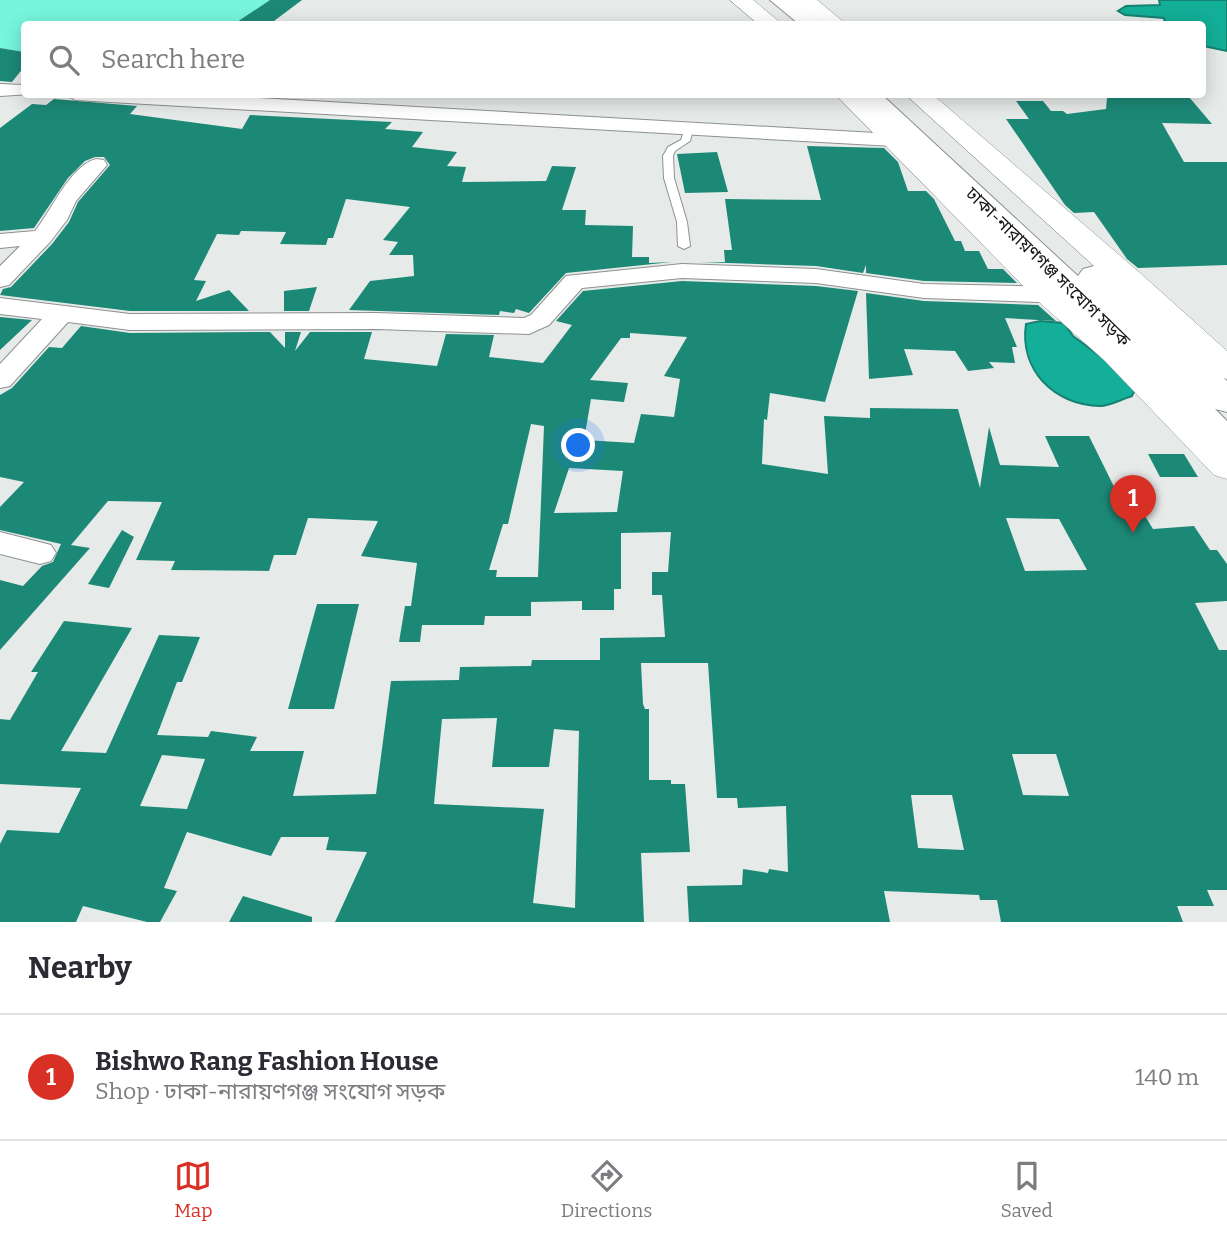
<!DOCTYPE html>
<meta charset="utf-8">
<style>
body{margin:0;font-family:Bitter,"Noto Sans Bengali",serif;background:#f7f7f7;color:#2b2b33}
.you{position:absolute;left:579px;top:446px;width:24px;height:24px;margin:-18px;border:5px solid #fff;border-radius:50%;background:#1a73e8;box-shadow:0 0 0 10px #1a73e833}
.badge{display:grid;place-items:center;width:46px;height:46px;border-radius:50%;background:#d93025;color:#fff;font-size:23px;font-weight:700}
.pin{position:absolute;translate:-50% -58px;filter:drop-shadow(0 2px 4px #0008)}
.pin::after{content:'';position:absolute;top:37px;width:24px;height:21px;background:inherit;clip-path:polygon(0 0,100% 0,50% 100%)}
.list{margin:0;padding:0;list-style:none}
h2{display:flex;justify-content:space-between;align-items:center;height:91px;margin:0;padding:0 28px;font-size:30px}
h2 small{font-size:23px;font-weight:400;color:#7c7c81}
.list li{display:grid;grid-template-columns:46px 1fr auto;gap:21px;align-items:center;box-sizing:border-box;height:126px;padding:0 28px;border-top:2px solid #e1e1e2}
.list b{display:block;font-size:26px;white-space:nowrap}
.list p{margin:0;font-size:23px;white-space:nowrap;color:#7c7c81}
.list em{font-size:23px;font-style:normal;color:#7c7c81}
.icon{flex:none;width:38px;height:38px;fill:none;stroke:currentColor;stroke-width:2;stroke-linecap:round;stroke-linejoin:round}
.map{position:relative;flex:none;width:1227px;height:922px;overflow:hidden}
.search{position:absolute;background:#fff;box-shadow:0 4px 18px #0003;left:21px;right:21px;top:21px;height:77px;display:flex;align-items:center;gap:18px;box-sizing:border-box;padding:0 24px;border-radius:7px;color:#7c7c81;font-size:26px}
.sheet{height:217px;background:#fff}
nav{display:flex;justify-content:space-around;align-items:center;box-sizing:border-box;height:98px;border-top:2px solid #e1e1e2;background:#fff;font-size:19px;color:#7c7c81}
nav a{display:grid;justify-items:center;gap:4px}
nav .on{color:#d93025}
.map>svg:first-child{display:block}
.green{fill:#76f6dd}
.water{fill:#13af98;stroke:#148171;stroke-width:2}
.building{fill:#1c8977;fill-rule:evenodd}
.lines{fill:none;stroke-linecap:round;stroke-linejoin:round}
.service-casing{stroke:#8d9190;stroke-width:2}
.minor-casing{stroke:#8d9190;stroke-width:2}
.tertiary-casing{stroke:#8d9190;stroke-width:1}
.primary-casing{stroke:#8d9190;stroke-width:2}
.service{fill:#fff;fill-rule:evenodd}
.minor{fill:#fff;fill-rule:evenodd}
.tertiary{fill:#fff;fill-rule:evenodd}
.primary{fill:#fff;fill-rule:evenodd}
.labels{text-anchor:middle;dominant-baseline:central;stroke-width:5;stroke-linejoin:round;paint-order:stroke}
.street-label{font-size:18px;fill:#151716;stroke:#fff}
</style>
<div class="map">
<svg width="1227" height="922" viewBox="0 0 1227 922">
<rect width="100%" height="100%" fill="#e6eae9"/>
<!-- green -->
<polygon class="green" points="0,0 270,0 242,19 229,24 24,24 24,52 0,48"/>
<!-- water -->
<g class="water">
<polygon points="1159,0 1227,0 1227,51 1203,46 1202,24 1165,24 1164,18 1125,15 1118,11 1126,6 1160,5"/>
<path d="M1040 321 1064 323 1073 336 1138 384 1132 396C1122 399 1110 406 1100 406 1054 405 1019 370 1026 324Z"/>
</g>
<!-- building -->
<g class="building">
<polygon points="270,0 302,0 270,24 234,24"/>
<polygon points="0,48 24,52 24,67 12,82 0,81"/>
<polygon points="1189,97 1212,124 1162,123 1184,162 1227,162 1227,265 1138,268 1127,259 1094,212 1074,213 1065,205 1006,119 1029,119 1016,101 1043,101 1051,111 1063,111 1067,114 1106,109 1107,98"/>
<polygon points="54,99 137,106 130,114 242,129 250,115 392,122 385,129 423,132 412,147 457,152 447,166 466,167 462,182 546,181 552,166 576,167 562,210 586,210 585,225 633,226 632,257 649,257 649,263 672,262 566,273 529,313 516,309 514,313 500,311 499,315 349,310 370,281 414,276 413,255 389,255 398,242 383,240 410,207 346,199 333,238 328,238 326,245 280,244 286,232 241,231 239,235 217,234 194,280 206,281 196,301 229,290 249,311 130,311 0,295 3,289 11,287 52,244 69,222 78,202 110,165 104,157 95,157 85,161 68,178 34,228 0,231 0,128 32,104 46,105"/>
<polygon points="807,146 884,148 898,162 908,191 926,191 934,199 955,241 961,241 965,251 979,251 988,269 1003,269 1017,283 924,281 866,273 866,265 863,273 816,266 700,262 725,262 724,250 732,250 725,199 821,200"/>
<polygon points="717,152 728,192 685,193 677,154"/>
<path d="M682 281 816 286 858 291 825 402 770 393 767 420 764 419 762 464 828 474 824 416 870 418V408L958 409 980 488 989 427 1000 465 1059 467 1045 436H1089L1125 509 1140 508 1153 529 1194 526 1210 550H1217L1227 564V601L1195 603 1219 650H1227V890H1207L1214 906H1177L1183 922H1001L997 900H980L979 895 884 891 890 922H689L687 886 742 885 743 869 768 873 769 869 788 872 786 806 738 808 737 798H717L708 663H641L643 704 645 709H649V780H671V784H685L690 852 641 853 644 922H335L367 852 326 850 329 837H281L271 856 187 832 164 888 177 891 160 922H147L83 906 76 922H0V844L7 830 59 833 81 788 0 784V719L10 720 38 672H31L64 621 132 628 61 751 106 753 159 635 200 637 182 682H177L157 735 208 737 211 731 257 737 250 751H304L293 796 376 794 391 681 459 680 460 667 531 666 532 660H600V638L665 637 662 595H652V572H668L671 532 621 533V589H614V610H582V601L531 602V616H485L484 625H422L420 642H399L405 606H411L417 563 361 556 378 521 308 518 296 555H274L269 571 171 570 175 561 136 560 162 502 108 501 71 545 90 548 0 650V580L23 586 42 566 53 562 61 544 0 530V507L24 482 0 477V395L12 388 49 347 62 348 81 326 130 333 270 332 285 348V332H301L295 351 310 332H372L364 359 437 366 446 334 494 335 489 357 543 363 572 325 556 321 583 291ZM630 333 687 337 664 376 680 379 674 417 641 414 634 443 584 440 591 399 624 402 628 383 590 380 621 338H630ZM531 424 544 426 538 577H496L497 570H489L503 524H508ZM569 468 623 471 617 512 554 513ZM1006 518 1059 519 1087 570 1025 571ZM497 718 492 767H549L554 729 579 731 575 908 533 903 544 809 434 804 442 719ZM1012 754H1056L1069 796 1023 795ZM162 755 205 759 187 809 140 806ZM911 795H952L964 850 918 848Z"/>
<polygon points="317,287 309,311 284,311 284,291"/>
<polygon points="866,293 924,301 1038,305 1056,321 1005,318 1017,347 1012,347 1015,363 989,362 994,368 968,371 955,351 904,349 913,375 869,379"/>
<polygon points="0,317 32,320 0,350"/>
<polygon points="1148,454 1184,454 1198,477 1160,477"/>
<polygon points="122,530 134,537 109,588 88,584"/>
<polygon points="317,604 359,604 334,709 288,709"/>
<polygon points="243,896 312,917 312,922 229,922"/>
</g>
<g class="lines">
<!-- service casing -->
<g class="service-casing">
<polygon id="service" points="685,128 693,130 690,141 675,151 673,156 674,178 687,222 690,246 684,249 678,246 677,222 664,178 663,156 668,147 681,140"/>
</g>
<!-- minor casing -->
<g class="minor-casing">
<g id="minor">
<polygon points="0,84 24,85 24,94 31,94 0,96"/>
<polygon points="66,94 188,94 893,134 900,136 903,140 900,144 893,146 75,100"/>
<path d="M96 159 104 160 107 165 76 201 67 220 50 242 9 285 0 287V266L20 246 0 248V234L35 231C51 211 71 165 96 159Z"/>
<polygon points="682,264 816,269 924,284 1069,287 1078,290 1082,295 1078,300 1069,303 924,298 816,283 682,278 582,288 549,325 529,334 376,329 130,330 68,322 10,386 0,388 0,364 42,319 0,314 0,298 130,314 376,313 524,318 531,315 566,276"/>
<polygon points="0,532 51,545 56,553 51,561 40,564 0,554"/>
</g>
</g>
<!-- tertiary casing -->
<g class="tertiary-casing">
<g id="tertiary">
<polygon points="730,0 753,0 782,24 758,24"/>
<polygon points="794,0 817,0 846,24 822,24"/>
<polygon points="835,94 861,94 1061,288 1129,347 1227,445 1227,479 1214,475 1105,361 1039,302"/>
<polygon points="905,94 932,94 1139,272 1227,351 1227,379 1215,376"/>
</g>
</g>
<!-- primary casing -->
<g class="primary-casing">
<g id="primary">
<polygon points="770,0 795,0 823,24 799,24"/>
<polygon points="854,94 881,94 1080,278 1078,276 1083,269 1094,266 1105,269 1227,381 1227,412 1215,409 1227,421 1227,454 1214,450 1035,270"/>
</g>
</g>
<!-- service -->
<use href="#service" class="service"/>
<!-- minor -->
<use href="#minor" class="minor"/>
<!-- tertiary -->
<use href="#tertiary" class="tertiary"/>
<!-- primary -->
<use href="#primary" class="primary"/>
</g>
<g class="labels">
<!-- street labels -->
<g class="street-label">
<text transform="translate(1048 267) rotate(44)">ঢাকা-নারায়ণগঞ্জ সংযোগ সড়ক</text>
</g>
</g>
</svg>
<div class="you"></div>
<div class="pin badge" style="left:1133px;top:533px">1</div>
<div class="search"><svg class="icon" aria-label="search" viewBox="0 0 24 24"><circle cx="10" cy="10" r="6"/><path d="M15 15l6 6"/></svg>Search here</div>
</div>
<section class="sheet">
<h2>Nearby<small></small></h2>
<ul class="list">
<li><span class="badge">1</span><div><b>Bishwo Rang Fashion House</b><p>Shop · ঢাকা-নারায়ণগঞ্জ সংযোগ সড়ক</p></div><em>140 m</em></li>
</ul>
</section>
<nav>
<a class="on"><svg class="icon" aria-label="map" viewBox="0 0 24 24"><path d="M3 6l6-2 6 2 6-2v14l-6 2-6-2-6 2zM9 4v14M15 6v14"/></svg>Map</a>
<a><svg class="icon" aria-label="directions" viewBox="0 0 24 24"><path d="M12 3l9 9-9 9-9-9zM9 14v-3h6M13 9l2 2-2 2"/></svg>Directions</a>
<a><svg class="icon" aria-label="saved" viewBox="0 0 24 24"><path d="M7 4h10v16l-5-4-5 4z"/></svg>Saved</a>
</nav>
